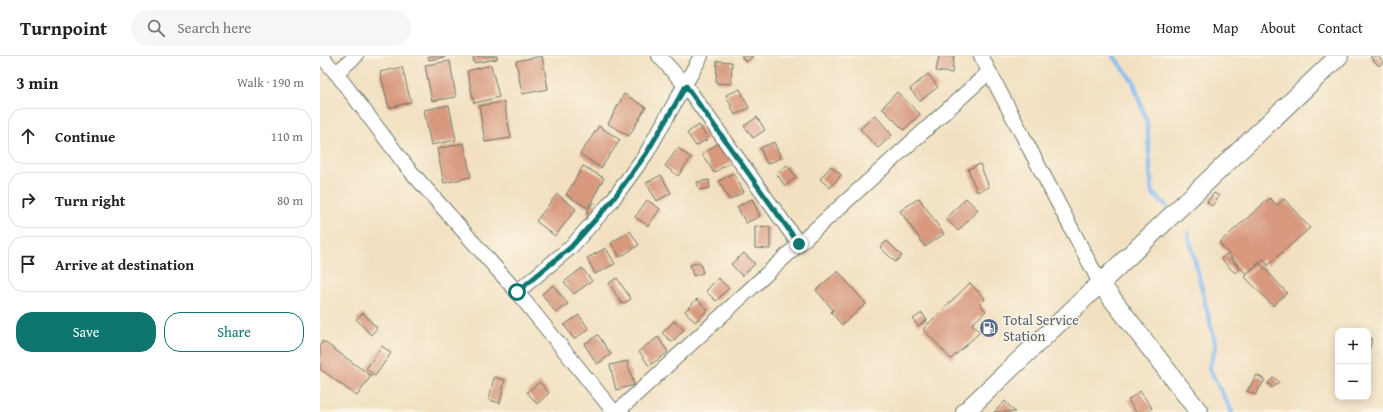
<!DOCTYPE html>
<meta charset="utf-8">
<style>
body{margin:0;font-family:"Gentium Book Plus",serif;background:#f6f6f6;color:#222}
.controls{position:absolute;right:12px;bottom:12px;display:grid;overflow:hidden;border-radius:8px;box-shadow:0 2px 10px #0003}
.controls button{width:36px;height:36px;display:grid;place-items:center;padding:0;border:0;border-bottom:1px solid #e0e0e0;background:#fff;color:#222;font:20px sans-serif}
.stop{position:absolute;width:12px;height:12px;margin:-9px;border:3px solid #0f766e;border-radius:50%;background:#fff}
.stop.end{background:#0f766e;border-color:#fff;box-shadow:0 1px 4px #0008}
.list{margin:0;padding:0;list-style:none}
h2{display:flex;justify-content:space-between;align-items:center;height:52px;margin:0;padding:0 16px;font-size:17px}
h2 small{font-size:13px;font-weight:400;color:#767676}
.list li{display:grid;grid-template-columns:26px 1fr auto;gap:12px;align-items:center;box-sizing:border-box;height:56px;margin:0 8px 8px;padding:0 8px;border:1px solid #e0e0e0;border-radius:16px}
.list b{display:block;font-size:15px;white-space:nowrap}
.list em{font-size:13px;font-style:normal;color:#767676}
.actions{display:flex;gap:8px;padding:12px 16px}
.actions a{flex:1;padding:9px 0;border:1px solid #0f766e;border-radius:16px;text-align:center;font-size:14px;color:#0f766e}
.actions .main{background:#0f766e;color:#fff}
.icon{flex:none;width:22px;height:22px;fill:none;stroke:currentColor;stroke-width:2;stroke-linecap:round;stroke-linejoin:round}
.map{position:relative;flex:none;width:1063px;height:356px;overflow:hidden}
header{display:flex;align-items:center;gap:24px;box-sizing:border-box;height:56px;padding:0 20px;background:#fff;border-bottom:1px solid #e0e0e0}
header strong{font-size:19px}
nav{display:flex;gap:22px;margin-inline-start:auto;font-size:14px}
.search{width:280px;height:36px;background:#f6f6f6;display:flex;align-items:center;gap:10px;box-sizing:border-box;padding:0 14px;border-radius:22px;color:#767676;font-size:15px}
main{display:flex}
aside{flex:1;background:#fff}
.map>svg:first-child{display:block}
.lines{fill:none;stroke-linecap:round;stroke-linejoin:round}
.stream{stroke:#84baf3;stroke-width:4.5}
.building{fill:#d7987e}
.minor-casing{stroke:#697665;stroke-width:16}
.tertiary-casing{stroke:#697665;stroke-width:20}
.minor{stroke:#fff;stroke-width:14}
.tertiary{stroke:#fff;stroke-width:18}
.route{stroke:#0f766e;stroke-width:5}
.labels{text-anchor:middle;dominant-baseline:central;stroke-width:3;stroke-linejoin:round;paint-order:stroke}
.service-label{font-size:14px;fill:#4e5e75;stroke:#fcf5e5;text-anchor:start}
</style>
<header>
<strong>Turnpoint</strong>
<div class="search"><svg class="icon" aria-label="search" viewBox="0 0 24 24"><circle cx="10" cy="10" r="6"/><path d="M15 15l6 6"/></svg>Search here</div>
<nav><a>Home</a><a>Map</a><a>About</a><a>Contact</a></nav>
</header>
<main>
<aside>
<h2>3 min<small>Walk · 190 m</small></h2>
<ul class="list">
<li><svg class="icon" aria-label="ahead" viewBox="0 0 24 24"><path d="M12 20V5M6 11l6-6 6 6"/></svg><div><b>Continue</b></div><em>110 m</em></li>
<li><svg class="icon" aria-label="right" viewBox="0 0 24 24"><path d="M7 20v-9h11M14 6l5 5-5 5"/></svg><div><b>Turn right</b></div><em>80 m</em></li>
<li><svg class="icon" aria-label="arrive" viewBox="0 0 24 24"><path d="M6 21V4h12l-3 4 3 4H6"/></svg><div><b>Arrive at destination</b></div></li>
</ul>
<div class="actions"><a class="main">Save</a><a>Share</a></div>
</aside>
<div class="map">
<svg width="1063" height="356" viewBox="0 0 1063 356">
<rect width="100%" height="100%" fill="#fcf5e5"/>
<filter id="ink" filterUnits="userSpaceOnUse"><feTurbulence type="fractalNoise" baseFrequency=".025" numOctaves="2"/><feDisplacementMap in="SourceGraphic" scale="8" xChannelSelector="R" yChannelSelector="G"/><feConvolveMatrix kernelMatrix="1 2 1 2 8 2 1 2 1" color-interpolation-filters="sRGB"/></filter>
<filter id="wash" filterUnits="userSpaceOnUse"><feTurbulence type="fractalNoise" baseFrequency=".012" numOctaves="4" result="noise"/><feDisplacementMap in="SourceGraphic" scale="16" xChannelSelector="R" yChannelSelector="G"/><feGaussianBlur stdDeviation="0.9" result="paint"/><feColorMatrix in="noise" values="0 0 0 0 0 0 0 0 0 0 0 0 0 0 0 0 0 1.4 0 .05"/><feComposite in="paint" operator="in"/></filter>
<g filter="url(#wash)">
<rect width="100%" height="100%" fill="#f2e0c1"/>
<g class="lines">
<!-- stream -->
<g class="stream">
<polyline points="793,0 813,25 827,67 832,137 847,150"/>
<polyline points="868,177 896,290 889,312 912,356"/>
</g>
</g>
<g id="blocks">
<!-- building -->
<g class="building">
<polygon points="108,0 124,0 125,1 109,4"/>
<polygon points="153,0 177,0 177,3 154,7"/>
<polygon points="222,0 228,33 202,38 196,5"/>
<polygon points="421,0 433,0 426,6"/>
<polygon points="619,0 634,0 632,17 616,15"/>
<polygon points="1052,0 1058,0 1063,6 1059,10 1050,1"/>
<polygon points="130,5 136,41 112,45 105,9"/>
<polygon points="397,5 412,6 411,28 396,27"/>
<polygon points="171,9 179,41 154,47 147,15"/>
<polygon points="82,11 91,46 69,52 60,16"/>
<polygon points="608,18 618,31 600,45 590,33"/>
<polygon points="420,33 429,52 415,59 406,39"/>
<polygon points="577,36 600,58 584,74 562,52"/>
<polygon points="304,38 326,51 309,80 288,68"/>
<polygon points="184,46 191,82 165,86 159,50"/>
<polygon points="129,49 136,84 111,89 104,54"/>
<polygon points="555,59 572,79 558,92 540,73"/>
<polygon points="437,61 445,74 433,82 424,70"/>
<polygon points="379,69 388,83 376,90 367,77"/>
<polygon points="279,70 300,84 281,112 260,98"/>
<polygon points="400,86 412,105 394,117 382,98"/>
<polygon points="454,86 461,102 447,108 440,92"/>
<polygon points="144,87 151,121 124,127 117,93"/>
<polygon points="358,92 371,102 358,120 345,110"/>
<polygon points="660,108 669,131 657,136 648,113"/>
<polygon points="467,109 476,121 465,130 456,117"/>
<polygon points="263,110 284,122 268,152 246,139"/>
<polygon points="511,110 521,119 510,132 500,123"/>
<polygon points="413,117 424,136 409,144 399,125"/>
<polygon points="341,119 351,137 337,145 326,127"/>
<polygon points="389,124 390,132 379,134 377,126"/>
<polygon points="894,137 899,140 892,150 887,146"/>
<polygon points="237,138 256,153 235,180 216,165"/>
<polygon points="599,142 624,178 605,191 580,155"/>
<polygon points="646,142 658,154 638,175 626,163"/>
<polygon points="950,142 957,149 964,143 990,172 948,209 943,203 926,218 899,187"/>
<polygon points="432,143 440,160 426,167 417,151"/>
<polygon points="327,144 340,153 328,170 315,161"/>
<polygon points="273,146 281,152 274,163 266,157"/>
<polygon points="435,170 450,171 450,193 435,192"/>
<polygon points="310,175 319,189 300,201 291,187"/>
<polygon points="567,185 582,200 575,206 560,191"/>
<polygon points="286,192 295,208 275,218 267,202"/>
<polygon points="424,197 435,208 422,220 411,208"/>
<polygon points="906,198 920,213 915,217 901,203"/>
<polygon points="380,206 383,217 373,220 370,209"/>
<polygon points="940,207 967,237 953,250 925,221"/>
<polygon points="262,212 272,225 254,238 244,226"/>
<polygon points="518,215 546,248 522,269 511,256 513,254 496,234"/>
<polygon points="297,222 311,243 302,248 289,227"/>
<polygon points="398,222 409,232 396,245 386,235"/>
<polygon points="650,227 665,243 660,248 666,255 652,268 660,276 631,303 603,273"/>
<polygon points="233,229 248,248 236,257 222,238"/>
<polygon points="377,243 388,254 375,266 365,255"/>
<polygon points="43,257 57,272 51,279 36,263"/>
<polygon points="602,257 607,264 598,270 593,263"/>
<polygon points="259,259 269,273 254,283 244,269"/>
<polygon points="354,265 364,274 352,286 342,277"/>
<polygon points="278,279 291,298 277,308 264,288"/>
<polygon points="338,281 348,296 329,310 319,295"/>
<polygon points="1048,282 1052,282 1049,295 1048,295"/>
<polygon points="3,285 51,320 37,340 0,313 0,290"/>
<polygon points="62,290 71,297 55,320 46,313"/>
<polygon points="307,305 314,329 296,334 290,309"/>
<polygon points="937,319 945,324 935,339 927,335"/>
<polygon points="174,321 185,324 180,347 169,344"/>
<polygon points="954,321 959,326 952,332 948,327"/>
<polygon points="220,326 229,337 217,348 207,336"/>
<polygon points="820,335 832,352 827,356 816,356 808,344"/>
<polygon points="685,345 695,356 674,356"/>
</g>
</g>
</g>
<g filter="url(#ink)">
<use href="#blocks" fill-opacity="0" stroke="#697665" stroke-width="1"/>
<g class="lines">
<!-- minor casing -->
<g class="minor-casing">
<g id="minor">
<polyline points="1,0 16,17 87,111 197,236 294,356"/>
<polyline points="339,0 366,30 479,188"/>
<polyline points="661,0 780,227"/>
<polyline points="16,17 36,0"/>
<polyline points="197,236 251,191 291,146 326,98 381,0"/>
<polyline points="297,356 479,188 669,16"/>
</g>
</g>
<!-- tertiary casing -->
<g class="tertiary-casing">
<g id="tertiary">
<polyline points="780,227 879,356"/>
<polyline points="645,356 1019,0"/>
</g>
</g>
<!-- minor -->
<use href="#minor" class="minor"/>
<!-- tertiary -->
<use href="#tertiary" class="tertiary"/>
</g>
</g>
<g class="lines" filter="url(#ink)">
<!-- route -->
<polyline class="route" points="197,236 251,191 291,146 326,98 366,30 479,188"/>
</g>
<!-- icons -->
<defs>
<g id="fuel-disc" transform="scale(1)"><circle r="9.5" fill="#5c6f8a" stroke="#fcf5e5"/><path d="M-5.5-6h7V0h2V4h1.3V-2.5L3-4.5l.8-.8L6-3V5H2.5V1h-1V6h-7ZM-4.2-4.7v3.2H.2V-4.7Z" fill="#fff"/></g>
</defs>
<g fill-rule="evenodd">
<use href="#fuel-disc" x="669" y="272"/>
</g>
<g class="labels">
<!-- service labels -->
<g class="service-label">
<text x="683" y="264">Total Service<tspan x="683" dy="16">Station</tspan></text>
</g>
</g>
</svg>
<div class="controls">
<button>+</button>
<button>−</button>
</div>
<div class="stop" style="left:197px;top:236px"></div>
<div class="stop end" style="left:479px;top:188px"></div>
</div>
</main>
